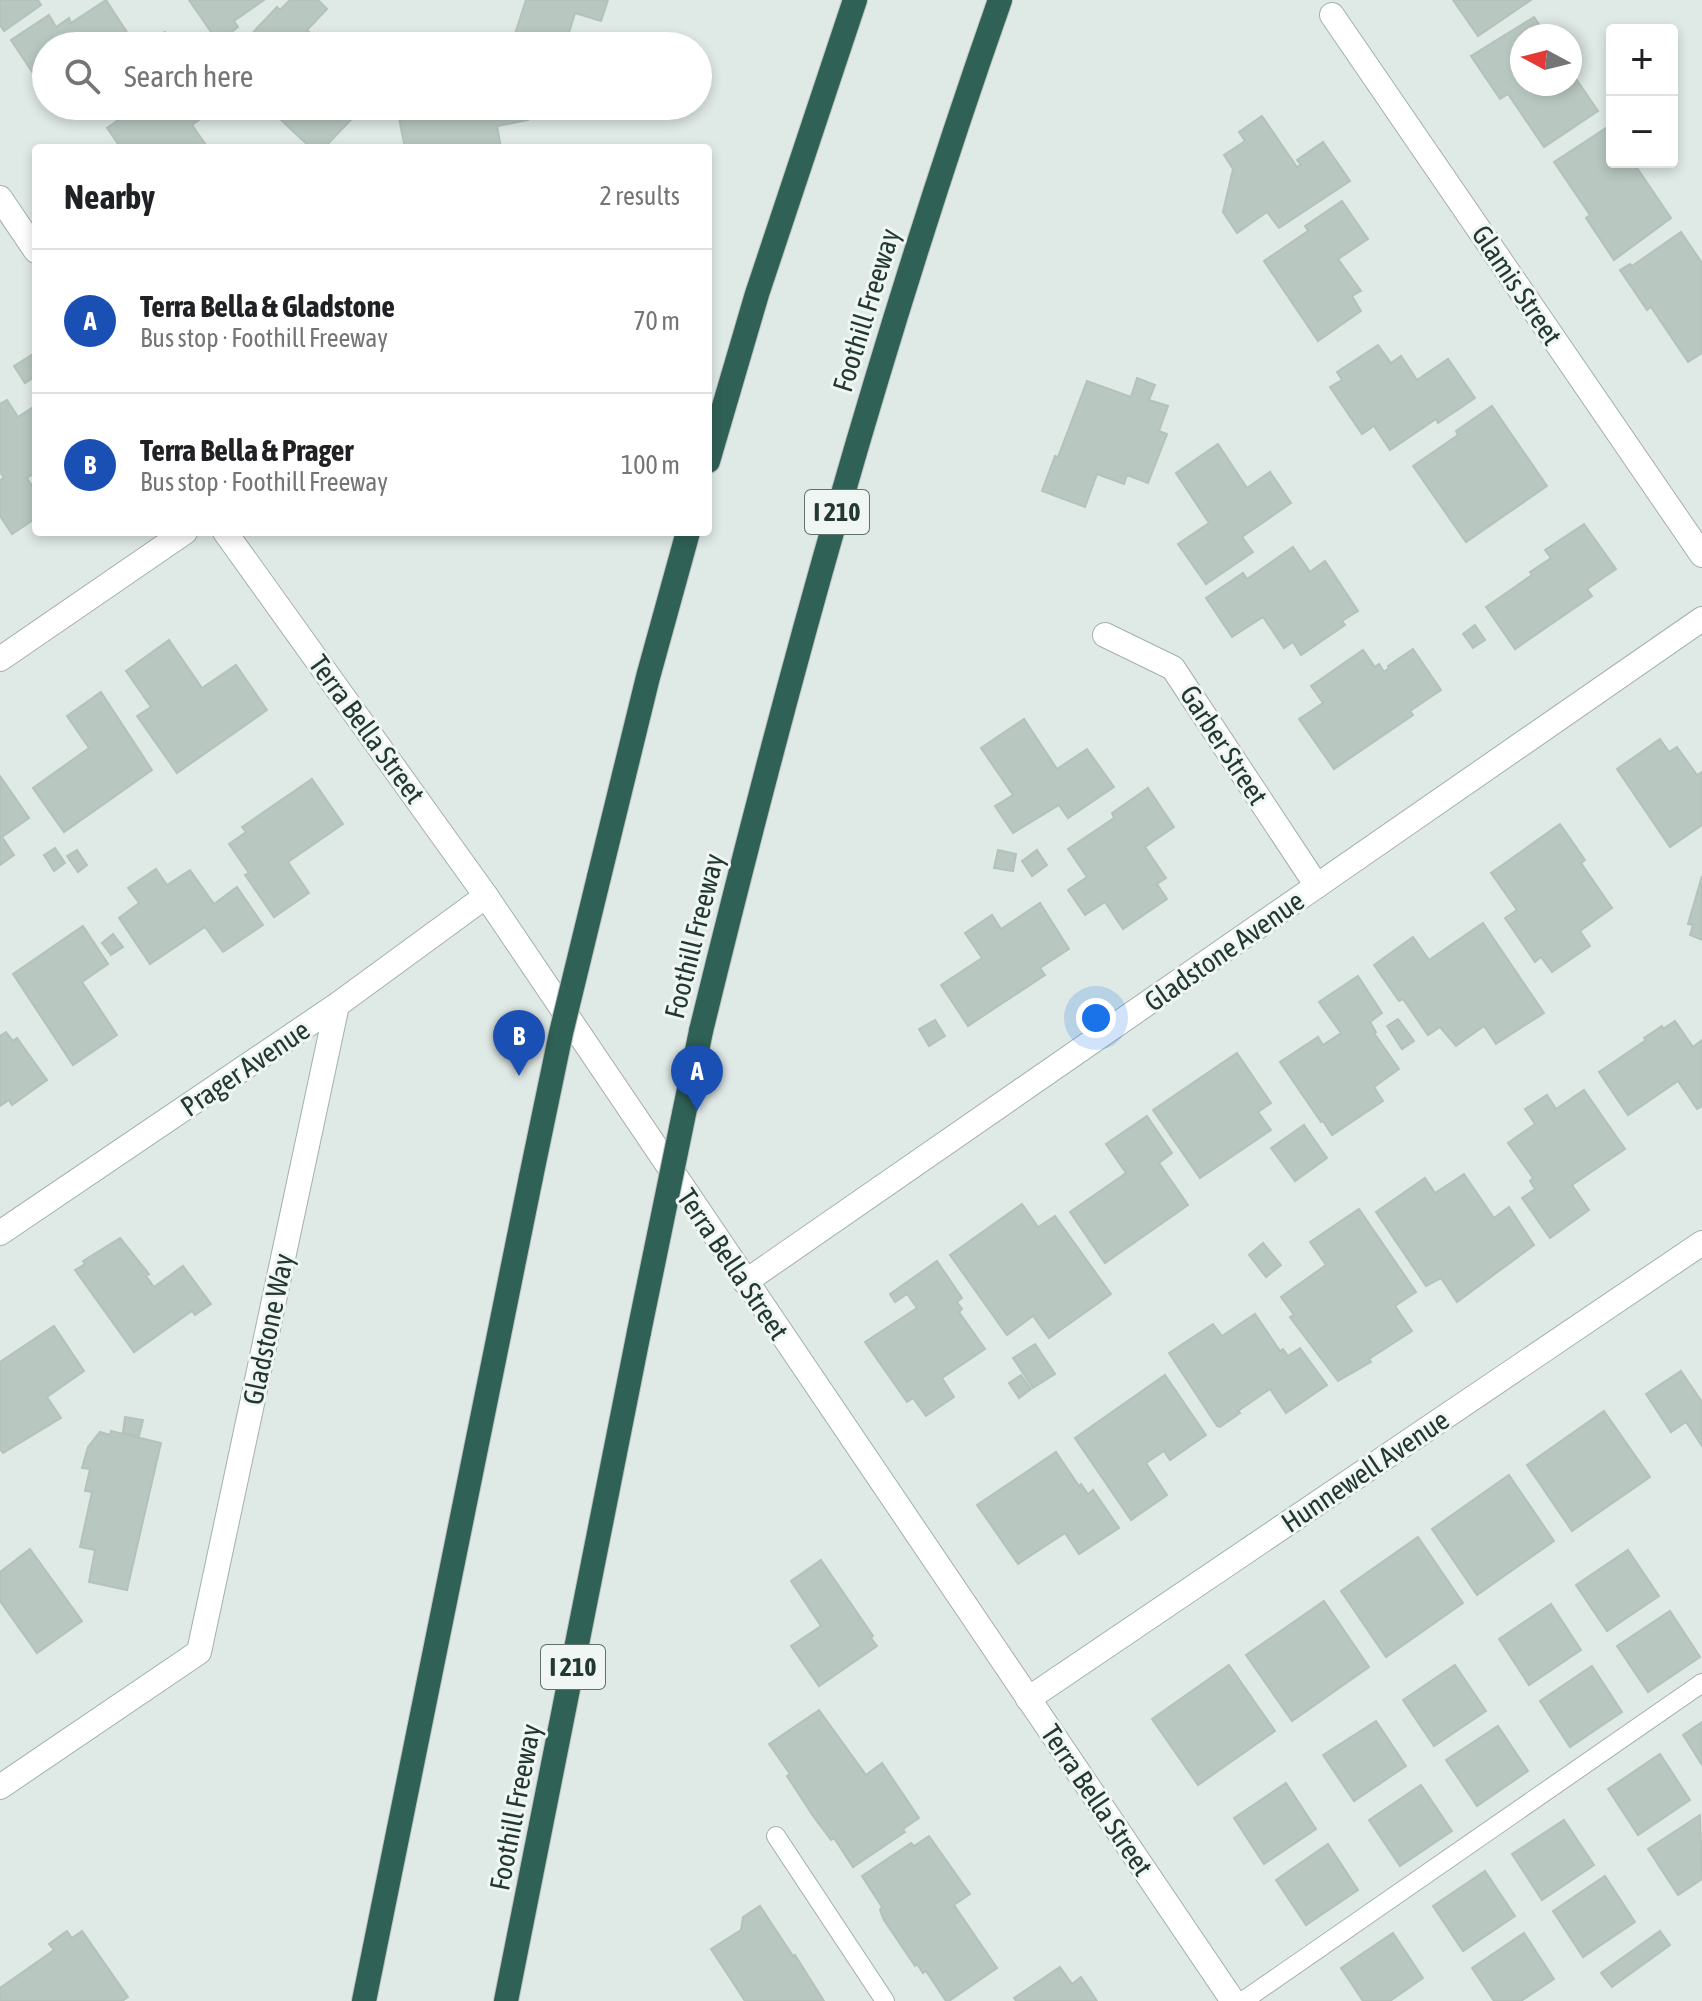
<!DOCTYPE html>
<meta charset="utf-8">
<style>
body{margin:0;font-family:"Asap Condensed",sans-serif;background:#f6f6f6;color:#202124}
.controls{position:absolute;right:24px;top:24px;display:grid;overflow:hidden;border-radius:8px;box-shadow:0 4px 12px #0003}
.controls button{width:72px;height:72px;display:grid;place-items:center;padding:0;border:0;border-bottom:2px solid #e0e0e0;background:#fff;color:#202124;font:40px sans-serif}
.compass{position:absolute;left:1510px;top:24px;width:72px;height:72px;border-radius:50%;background:#fff;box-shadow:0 4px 12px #0003;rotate:277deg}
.you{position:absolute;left:1096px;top:1018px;width:28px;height:28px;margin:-20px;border:6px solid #fff;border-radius:50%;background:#1a73e8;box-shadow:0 0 0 12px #1a73e833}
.badge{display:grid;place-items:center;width:52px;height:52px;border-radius:50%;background:#0b8043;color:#fff;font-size:26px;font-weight:700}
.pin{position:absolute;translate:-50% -66px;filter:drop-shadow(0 2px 4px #0008)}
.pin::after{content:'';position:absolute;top:42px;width:28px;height:24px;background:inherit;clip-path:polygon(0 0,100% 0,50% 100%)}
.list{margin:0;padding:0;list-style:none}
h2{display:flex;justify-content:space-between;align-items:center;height:104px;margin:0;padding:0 32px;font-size:34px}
h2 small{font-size:26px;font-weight:400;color:#757577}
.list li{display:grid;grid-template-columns:52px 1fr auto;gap:24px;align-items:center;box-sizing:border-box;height:144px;padding:0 32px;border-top:2px solid #e0e0e0}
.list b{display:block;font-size:30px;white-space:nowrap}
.list p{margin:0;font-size:26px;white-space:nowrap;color:#757577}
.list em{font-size:26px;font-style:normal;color:#757577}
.icon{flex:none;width:44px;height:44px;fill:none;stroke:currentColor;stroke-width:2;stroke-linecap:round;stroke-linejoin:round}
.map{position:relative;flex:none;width:1702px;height:2001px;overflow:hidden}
.search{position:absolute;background:#fff;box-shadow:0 4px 12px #0003;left:32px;top:32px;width:680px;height:88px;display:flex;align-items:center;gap:20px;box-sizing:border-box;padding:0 28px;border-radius:44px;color:#757577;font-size:30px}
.panel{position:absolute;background:#fff;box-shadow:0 4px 12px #0003;left:32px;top:144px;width:680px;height:392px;border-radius:8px}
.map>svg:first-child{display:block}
.building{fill:#b8c7c0;stroke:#b3c2bb;stroke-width:2}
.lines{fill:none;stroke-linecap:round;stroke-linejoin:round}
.service-casing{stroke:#a3b0ab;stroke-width:20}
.minor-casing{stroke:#a3b0ab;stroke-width:26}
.tertiary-casing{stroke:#a3b0ab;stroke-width:26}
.motorway-casing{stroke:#bdc3c1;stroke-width:26}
.service{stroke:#fff;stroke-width:18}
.minor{stroke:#fff;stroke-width:24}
.tertiary{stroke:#fff;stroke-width:24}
.motorway{stroke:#306156;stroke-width:24}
.motorway-bridge-casing{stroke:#bdc3c1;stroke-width:26;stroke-linecap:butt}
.motorway-bridge{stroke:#306156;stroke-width:24}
.labels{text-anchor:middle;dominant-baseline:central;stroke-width:6;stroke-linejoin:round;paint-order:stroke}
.shield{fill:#eff6f3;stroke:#60716b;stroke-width:2}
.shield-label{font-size:26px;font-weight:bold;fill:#223831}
.street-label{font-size:28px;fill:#223831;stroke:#eff6f3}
</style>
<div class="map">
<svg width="1702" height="2001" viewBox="0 0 1702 2001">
<rect width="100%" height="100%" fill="#dfe9e5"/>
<!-- building -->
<g class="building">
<polygon points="0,0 38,0 41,5 4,31 0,25"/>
<polygon points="106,0 136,46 46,46 46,73 37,79 11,40 49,15 56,27 69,18 71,23"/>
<polygon points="189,0 264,0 234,21 238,27 218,42"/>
<polygon points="290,0 318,0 327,9 307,30 325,46 244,46 242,44 277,7 280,10"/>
<polygon points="526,0 608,0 601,21 575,13 565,46 511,46"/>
<polygon points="1453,0 1531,0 1478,36"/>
<polygon points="1534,17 1547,36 1522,36 1522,84 1570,84 1570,70 1598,111 1544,147 1508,94 1500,99 1471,56"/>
<polygon points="165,32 174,46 143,46"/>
<polygon points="138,106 206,106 210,112 192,125 208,148 121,148 107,128"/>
<polygon points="266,106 364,106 324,148 311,148"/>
<polygon points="406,106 525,106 528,120 497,126 501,148 405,148 397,108"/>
<polygon points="1262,116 1297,167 1301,165 1297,160 1323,142 1350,181 1279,228 1267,212 1237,233 1223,212 1233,169 1224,155 1245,141 1239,132"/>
<polygon points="1612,124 1612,162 1633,162 1671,218 1614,260 1586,218 1590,215 1554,162"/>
<polygon points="1342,201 1368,239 1338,259 1361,291 1352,296 1361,311 1318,341 1264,261 1308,231 1305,226"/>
<polygon points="1681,232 1702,263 1702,353 1688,362 1651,307 1647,310 1620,270 1630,264 1632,266"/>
<polygon points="1378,345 1391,363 1401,356 1417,380 1448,359 1475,398 1438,423 1436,419 1390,450 1374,426 1362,434 1330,387 1342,380 1337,372"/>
<polygon points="33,354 36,358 36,376 25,383 14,366"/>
<polygon points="1137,378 1155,385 1149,400 1168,406 1159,431 1167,434 1148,483 1127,475 1124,484 1097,474 1085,507 1042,491 1055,456 1058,457 1087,381 1131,397"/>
<polygon points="7,400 18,417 36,405 36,472 27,478 36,492 36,518 12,534 0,516 0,480 4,478 0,472 0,404"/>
<polygon points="1492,406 1547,486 1466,542 1413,466 1458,435 1456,431"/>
<polygon points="1218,444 1247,488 1270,472 1291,503 1242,537 1253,552 1206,584 1178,544 1209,523 1176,473"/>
<polygon points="1584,524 1616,569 1587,589 1592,596 1515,649 1486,607 1532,575 1530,572 1551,558 1545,550"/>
<polygon points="1293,547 1310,572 1325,561 1358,611 1342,621 1345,625 1301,655 1293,642 1284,648 1263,617 1232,637 1206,598 1243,573 1247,579"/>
<polygon points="1475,625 1485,640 1473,648 1463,634"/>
<polygon points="169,640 202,688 236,665 267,710 177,773 137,716 151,707 126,671"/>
<polygon points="1413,649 1441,690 1410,711 1413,715 1334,769 1299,719 1323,703 1311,686 1363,650 1375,667 1379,664 1384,672 1389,668 1388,666"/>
<polygon points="101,692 152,770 64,832 33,788 89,748 67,716"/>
<polygon points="1024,719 1057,769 1087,749 1114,787 1068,818 1059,805 1013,833 995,806 1013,795 981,748"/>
<polygon points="1660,739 1669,752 1677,747 1697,775 1702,772 1702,825 1670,847 1617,769"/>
<polygon points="0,776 29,818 2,837 14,855 0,865"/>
<polygon points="312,779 343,824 288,862 309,893 274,917 245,875 249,873 229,844 246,832 242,827"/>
<polygon points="1148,788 1174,827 1145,847 1166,878 1157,884 1167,899 1123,929 1105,902 1085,915 1068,890 1087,877 1068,849 1114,818 1112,813"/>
<polygon points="1560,824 1585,860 1581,863 1612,908 1580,931 1590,946 1552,972 1541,957 1535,962 1505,918 1517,910 1491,873"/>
<polygon points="55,848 65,863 54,871 44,855"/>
<polygon points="77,850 87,865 78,872 67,856"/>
<polygon points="998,850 1016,854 1013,871 994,868"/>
<polygon points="1037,850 1047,865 1032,876 1022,861"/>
<polygon points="156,869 167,885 190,870 214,904 237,887 263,925 223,952 205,927 150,964 119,918 139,903 128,888"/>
<polygon points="1702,876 1702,940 1690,935 1693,925 1688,924"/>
<polygon points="1040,903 1069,949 1040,968 1045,975 968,1026 941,985 982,958 965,933 992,915 1001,929"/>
<polygon points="1483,923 1544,1013 1496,1044 1484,1026 1456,1046 1440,1027 1428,1035 1403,999 1399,1001 1374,965 1413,937 1429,960"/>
<polygon points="83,926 108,964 82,982 117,1035 73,1065 13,974"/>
<polygon points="113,934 123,947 111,955 102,943"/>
<polygon points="1358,976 1382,1013 1370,1022 1376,1032 1374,1033 1399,1069 1374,1087 1383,1101 1332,1135 1323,1121 1321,1122 1280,1062 1318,1037 1323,1045 1341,1033 1319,1002"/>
<polygon points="1398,1019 1414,1041 1402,1049 1387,1026"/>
<polygon points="935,1020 945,1036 929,1046 919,1029"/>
<polygon points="1675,1021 1693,1047 1702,1040 1702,1106 1697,1109 1678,1081 1628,1115 1599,1072 1646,1040 1644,1038 1662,1026 1663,1029"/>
<polygon points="6,1032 13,1041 17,1038 47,1080 12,1105 9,1100 0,1106 0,1036"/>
<polygon points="1237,1053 1271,1103 1258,1112 1271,1130 1200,1178 1153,1110"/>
<polygon points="1584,1090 1625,1149 1572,1185 1589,1210 1550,1238 1522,1198 1535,1189 1530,1181 1533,1178 1508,1143 1535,1124 1525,1109 1547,1095 1556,1109"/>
<polygon points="1147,1116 1172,1153 1159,1163 1188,1205 1105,1263 1070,1212 1126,1173 1106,1144"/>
<polygon points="1304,1125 1327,1158 1295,1181 1271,1148"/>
<polygon points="1464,1174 1494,1218 1509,1207 1534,1245 1457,1302 1441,1278 1426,1286 1376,1212 1425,1178 1435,1193"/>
<polygon points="1022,1204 1038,1227 1055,1216 1111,1294 1049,1338 1033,1316 1007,1335 950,1255"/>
<polygon points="1359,1209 1416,1292 1395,1306 1412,1331 1369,1359 1371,1362 1338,1381 1290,1317 1294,1315 1281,1297 1326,1265 1310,1242"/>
<polygon points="120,1238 149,1274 146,1276 154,1287 183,1266 211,1304 195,1315 192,1311 134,1352 75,1270 85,1264 83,1261"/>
<polygon points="1263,1243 1281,1265 1266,1277 1249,1255"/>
<polygon points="937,1261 962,1298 957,1302 962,1309 959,1312 985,1349 942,1378 954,1397 926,1416 913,1398 907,1402 865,1342 917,1308 907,1294 895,1302 890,1294"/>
<polygon points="1255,1314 1280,1351 1283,1349 1288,1356 1300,1348 1327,1385 1286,1413 1270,1389 1238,1411 1240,1413 1220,1427 1217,1426 1169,1353 1213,1324 1222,1336"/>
<polygon points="54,1326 84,1371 47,1397 61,1418 3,1453 0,1449 0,1362"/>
<polygon points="1035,1344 1055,1374 1033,1388 1013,1358"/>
<polygon points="1681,1371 1702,1402 1702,1446 1686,1422 1671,1432 1646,1394"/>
<polygon points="1021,1375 1031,1389 1019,1398 1009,1383"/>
<polygon points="1165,1375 1206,1435 1170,1460 1164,1451 1146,1463 1167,1495 1131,1520 1075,1438"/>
<polygon points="1604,1411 1650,1477 1572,1531 1527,1465"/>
<polygon points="125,1417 143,1420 139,1436 123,1433"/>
<polygon points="111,1431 161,1443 127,1590 89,1582 95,1550 80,1547 92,1492 85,1491 90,1469 82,1468 88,1447 100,1432 110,1435"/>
<polygon points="1056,1452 1079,1486 1081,1484 1088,1494 1093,1490 1119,1528 1079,1554 1065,1533 1018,1564 977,1505"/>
<polygon points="1509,1475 1554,1541 1477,1595 1432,1529"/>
<polygon points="1418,1537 1463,1603 1386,1657 1341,1591"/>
<polygon points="30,1549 82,1621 37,1653 0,1601 0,1572"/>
<polygon points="1628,1550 1659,1596 1607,1631 1576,1585"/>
<polygon points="821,1560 873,1636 871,1638 877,1646 819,1686 791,1646 821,1626 791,1581"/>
<polygon points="1324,1601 1369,1667 1292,1721 1246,1655"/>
<polygon points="1551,1604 1581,1650 1529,1685 1499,1639"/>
<polygon points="1670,1611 1700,1657 1648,1692 1617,1646"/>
<polygon points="1229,1665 1275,1731 1198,1785 1152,1719"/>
<polygon points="1455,1665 1486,1711 1434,1746 1403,1700"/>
<polygon points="1592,1666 1622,1712 1570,1747 1540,1701"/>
<polygon points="819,1710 866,1775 882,1763 919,1818 903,1829 905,1832 853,1867 834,1838 831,1840 813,1816 787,1776 790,1774 769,1744"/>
<polygon points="1376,1721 1406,1766 1354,1801 1323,1755"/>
<polygon points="1702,1722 1702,1765 1683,1735"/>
<polygon points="1498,1726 1528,1771 1477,1806 1446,1760"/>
<polygon points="1660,1754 1690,1800 1638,1835 1608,1789"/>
<polygon points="1286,1783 1316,1829 1264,1864 1234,1818"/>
<polygon points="1421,1785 1452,1831 1400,1866 1369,1820"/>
<polygon points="1700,1815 1702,1879 1678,1895 1648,1849"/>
<polygon points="1564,1820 1594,1865 1542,1900 1512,1854"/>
<polygon points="929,1836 970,1894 954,1905 997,1968 949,2001 946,2001 926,1971 923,1973 917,1964 915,1966 884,1920 880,1910 882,1907 862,1876 911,1843 914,1846"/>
<polygon points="1328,1844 1358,1890 1306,1925 1276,1880"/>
<polygon points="1485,1871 1515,1916 1463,1951 1433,1906"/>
<polygon points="1605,1876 1635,1922 1583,1957 1553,1911"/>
<polygon points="760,1906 793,1956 795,1955 824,2001 745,2001 711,1949 741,1930 743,1917"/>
<polygon points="67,1931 72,1938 82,1931 128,1997 122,2001 0,2001 0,1988 54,1950 49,1944"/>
<polygon points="1660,1931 1670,1945 1612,1987 1601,1973"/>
<polygon points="1393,1933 1423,1978 1390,2001 1363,2001 1341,1968"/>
<polygon points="1524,1933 1554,1979 1521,2001 1494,2001 1472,1968"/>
<polygon points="1060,1967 1072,1984 1081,1977 1097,2001 1016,2001 1014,1998"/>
</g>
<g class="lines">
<!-- service casing -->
<g class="service-casing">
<g id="service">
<polyline points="776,1836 885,2001"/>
<polyline points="1243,2001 1702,1683"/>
</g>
</g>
<!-- minor casing -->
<g class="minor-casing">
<g id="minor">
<polyline points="1332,15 1702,555"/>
<polyline points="1105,635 1173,668 1317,886"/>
<polyline points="0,659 185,532"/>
<polyline points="0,1233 337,1005 486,896"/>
<polyline points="745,1282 1702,619"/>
<polyline points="1028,1699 1702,1243"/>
<polyline points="0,1787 199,1652 337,1005"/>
</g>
</g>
<!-- tertiary casing -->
<g class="tertiary-casing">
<g id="tertiary">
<polyline points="0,198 36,251"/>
<polyline points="225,532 486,896 1233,2001"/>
</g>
</g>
<!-- motorway casing -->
<g class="motorway-casing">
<g id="motorway">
<polyline points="708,461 757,294 855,0"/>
<polyline points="599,877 648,677 688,532"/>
<path d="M701 1031C786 683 881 338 1000 0"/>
<polyline points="364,2001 531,1177"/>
<polyline points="506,2001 639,1332"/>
</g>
</g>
<!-- service -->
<use href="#service" class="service"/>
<!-- minor -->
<use href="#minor" class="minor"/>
<!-- tertiary -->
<use href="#tertiary" class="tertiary"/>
<!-- motorway -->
<use href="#motorway" class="motorway"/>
<!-- motorway-bridge casing -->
<g class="motorway-bridge-casing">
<g id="motorway-bridge">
<polyline points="531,1177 561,1033 599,877"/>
<polyline points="639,1332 701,1031"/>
</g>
</g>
<!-- motorway-bridge -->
<use href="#motorway-bridge" class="motorway-bridge"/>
</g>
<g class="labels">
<!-- shield labels -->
<g class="shield">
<rect x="805" y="490" width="64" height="44" rx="6"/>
<rect x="541" y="1645" width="64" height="44" rx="6"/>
</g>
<g class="shield-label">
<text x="837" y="512">I 210</text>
<text x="573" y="1667">I 210</text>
</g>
<!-- street labels -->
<g class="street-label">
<text transform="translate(1517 285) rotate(56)">Glamis Street</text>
<text transform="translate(866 310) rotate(-73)">Foothill Freeway</text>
<text transform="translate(367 729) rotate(54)">Terra Bella Street</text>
<text transform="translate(1224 745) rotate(57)">Garber Street</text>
<text transform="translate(694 936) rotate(-76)">Foothill Freeway</text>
<text transform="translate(1224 951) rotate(-35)">Gladstone Avenue</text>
<text transform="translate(245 1068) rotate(-34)">Prager Avenue</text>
<text transform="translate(733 1264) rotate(56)">Terra Bella Street</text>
<text transform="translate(268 1329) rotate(-78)">Gladstone Way</text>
<text transform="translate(1365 1471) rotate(-34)">Hunnewell Avenue</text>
<text transform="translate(1097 1800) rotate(56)">Terra Bella Street</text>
<text transform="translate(515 1807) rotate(-79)">Foothill Freeway</text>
</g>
</g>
</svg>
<div class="controls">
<button>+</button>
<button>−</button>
</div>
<svg class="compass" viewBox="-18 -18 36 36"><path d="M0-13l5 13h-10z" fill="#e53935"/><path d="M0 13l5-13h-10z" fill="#757577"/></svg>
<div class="you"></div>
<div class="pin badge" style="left:697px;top:1111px;background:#1a4fb4">A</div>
<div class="pin badge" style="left:519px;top:1076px;background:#1a4fb4">B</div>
<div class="search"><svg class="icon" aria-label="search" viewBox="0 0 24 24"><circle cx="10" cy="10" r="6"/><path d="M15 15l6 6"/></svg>Search here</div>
<section class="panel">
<h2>Nearby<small>2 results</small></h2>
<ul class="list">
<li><span class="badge" style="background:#1a4fb4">A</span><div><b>Terra Bella &amp; Gladstone</b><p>Bus stop · Foothill Freeway</p></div><em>70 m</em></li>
<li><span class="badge" style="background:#1a4fb4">B</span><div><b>Terra Bella &amp; Prager</b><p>Bus stop · Foothill Freeway</p></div><em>100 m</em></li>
</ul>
</section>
</div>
